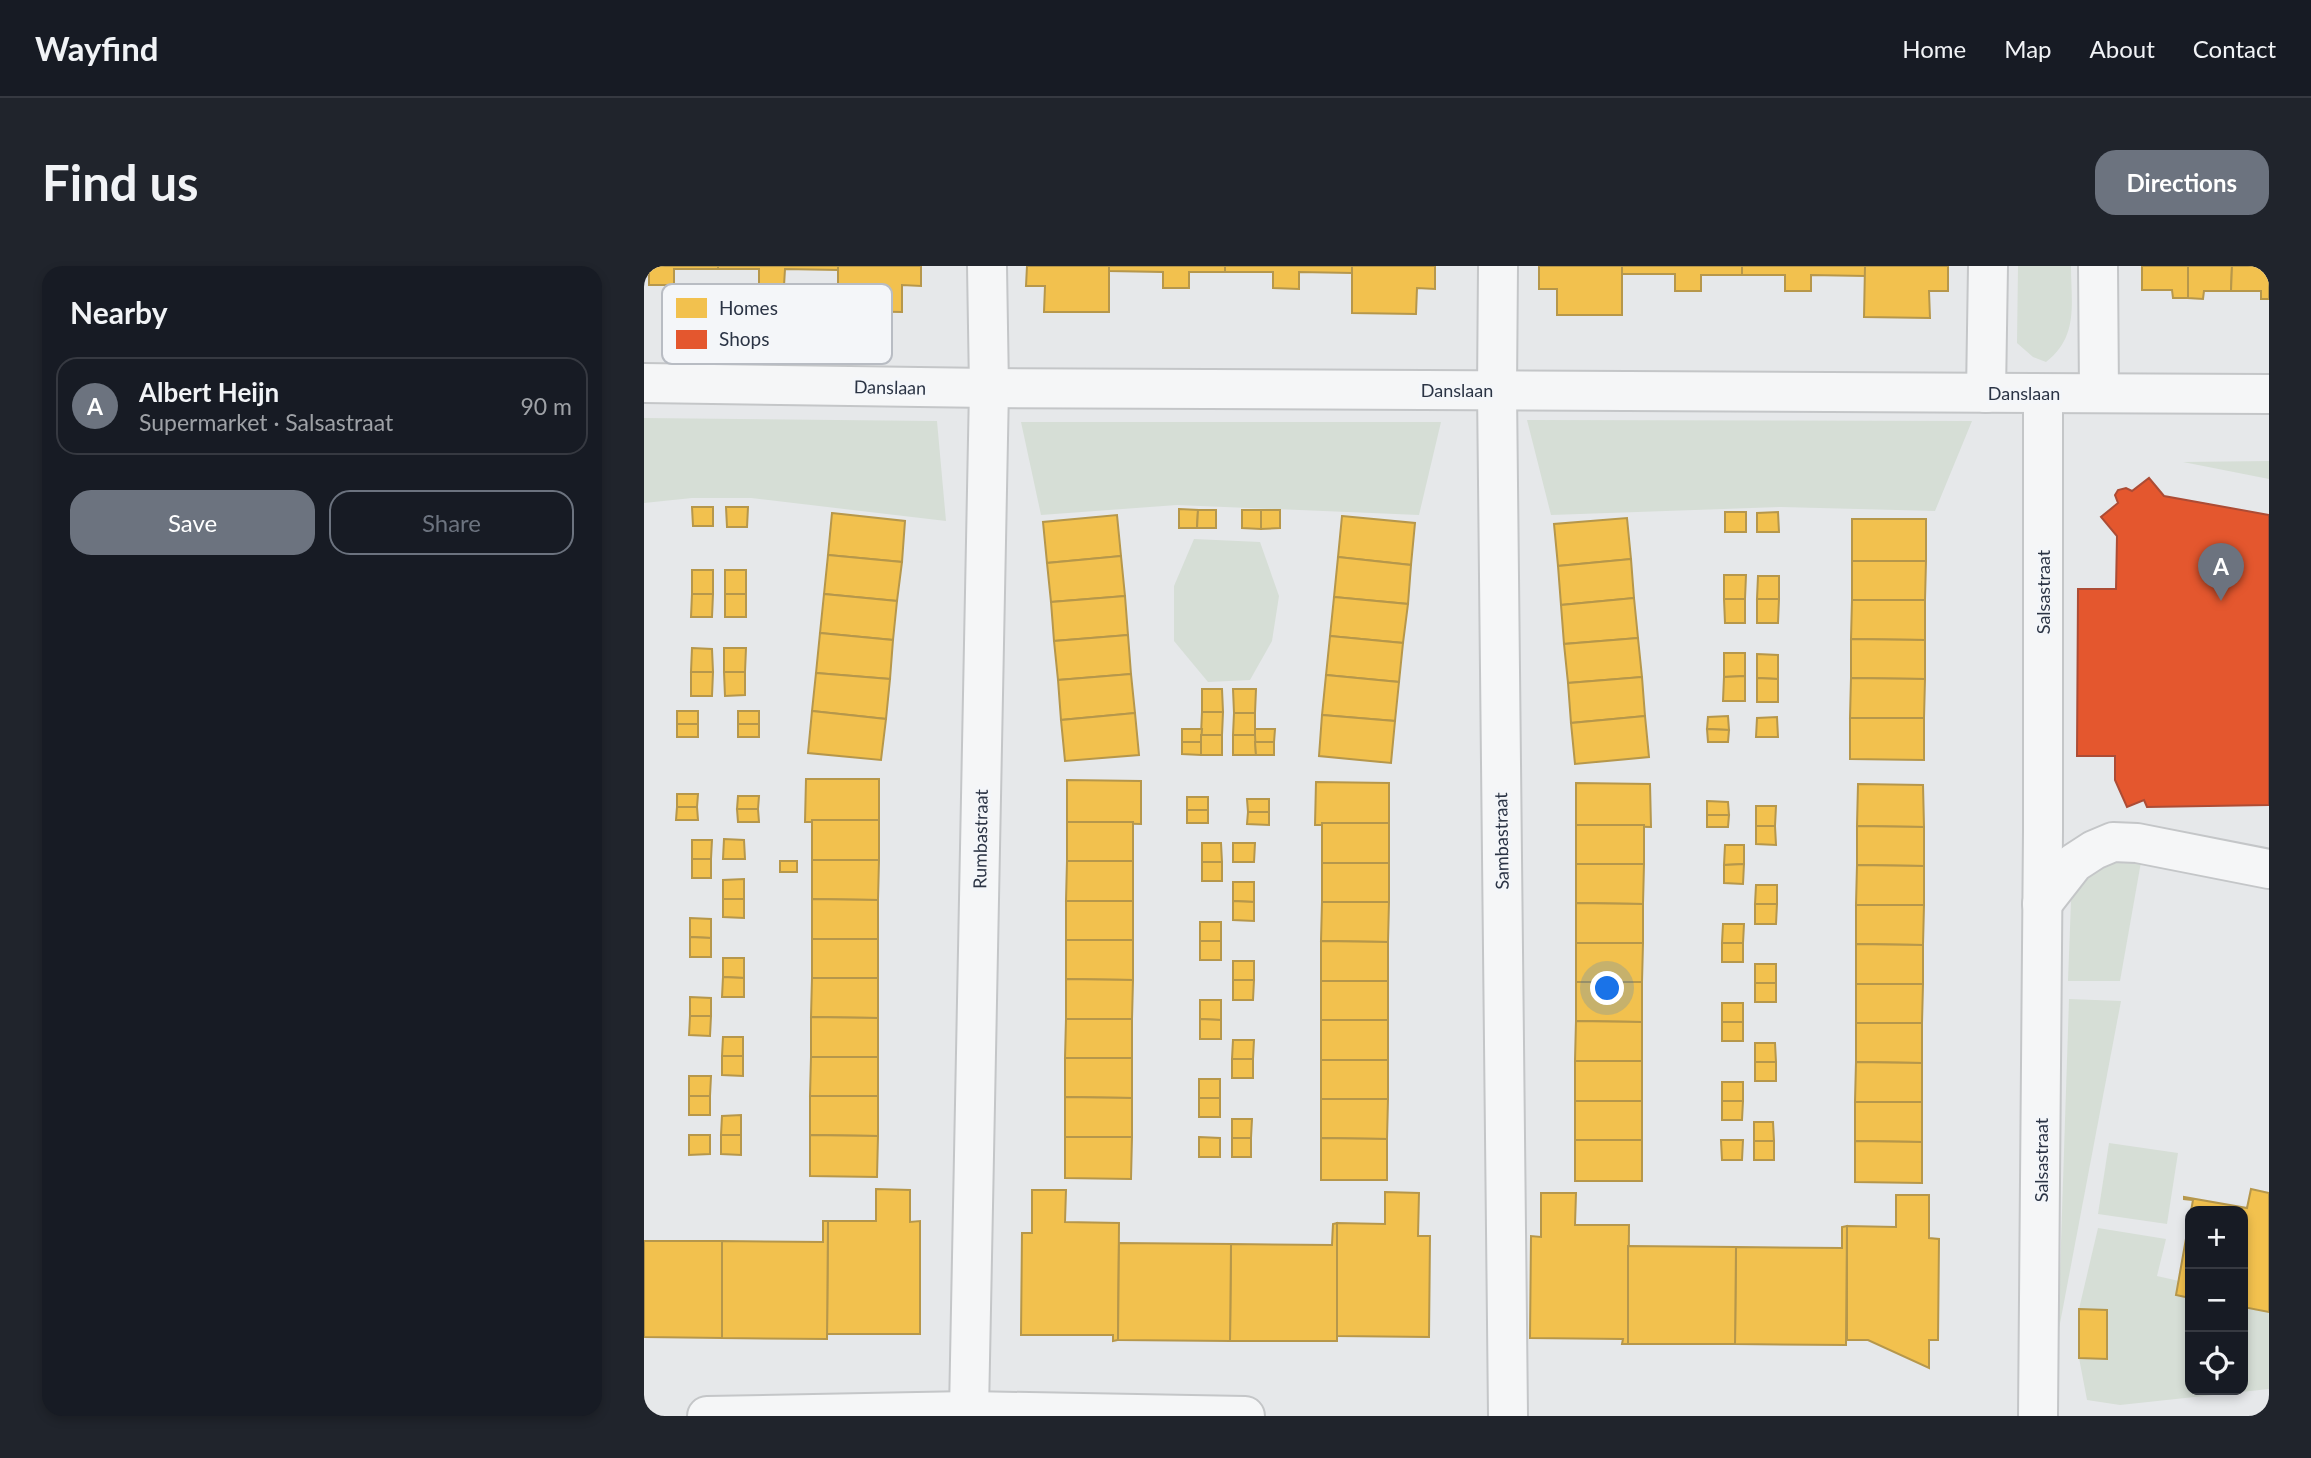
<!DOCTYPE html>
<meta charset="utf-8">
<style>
body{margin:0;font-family:Lato,sans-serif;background:#20242c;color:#f1f3f6}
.controls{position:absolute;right:21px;bottom:21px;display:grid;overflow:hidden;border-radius:14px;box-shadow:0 4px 10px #0003}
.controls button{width:63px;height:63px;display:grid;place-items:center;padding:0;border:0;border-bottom:2px solid #363941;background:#171b24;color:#f1f3f6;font:35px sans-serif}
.you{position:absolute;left:964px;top:723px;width:24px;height:24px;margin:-18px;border:5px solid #fff;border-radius:50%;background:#1a73e8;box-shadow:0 0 0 10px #1a73e833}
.badge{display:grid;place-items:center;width:46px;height:46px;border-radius:50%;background:#6c737f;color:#fff;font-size:23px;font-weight:700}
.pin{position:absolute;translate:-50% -58px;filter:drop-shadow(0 2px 4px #0008)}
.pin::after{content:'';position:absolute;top:37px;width:24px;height:21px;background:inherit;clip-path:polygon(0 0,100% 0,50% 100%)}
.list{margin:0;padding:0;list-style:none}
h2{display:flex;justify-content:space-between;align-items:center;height:91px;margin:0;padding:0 28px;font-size:30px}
h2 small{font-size:23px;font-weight:400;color:#9ea1a6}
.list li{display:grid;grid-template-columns:46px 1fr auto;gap:21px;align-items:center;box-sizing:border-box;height:98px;margin:0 14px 14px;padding:0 14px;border:2px solid #363941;border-radius:21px}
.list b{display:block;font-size:26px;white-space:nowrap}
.list p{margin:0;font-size:23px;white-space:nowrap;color:#9ea1a6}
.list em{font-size:23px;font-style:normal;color:#9ea1a6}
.actions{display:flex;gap:14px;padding:21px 28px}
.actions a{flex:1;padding:16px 0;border:2px solid #6c737f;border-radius:21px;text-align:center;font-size:24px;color:#6c737f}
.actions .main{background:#6c737f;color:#fff}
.icon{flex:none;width:38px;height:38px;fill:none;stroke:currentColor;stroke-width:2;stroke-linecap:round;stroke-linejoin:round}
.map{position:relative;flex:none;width:1625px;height:1150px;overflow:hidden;border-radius:21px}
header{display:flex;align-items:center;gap:42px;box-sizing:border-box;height:98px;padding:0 35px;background:#171b24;border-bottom:2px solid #363941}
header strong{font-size:33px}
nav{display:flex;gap:38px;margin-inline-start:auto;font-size:24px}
.intro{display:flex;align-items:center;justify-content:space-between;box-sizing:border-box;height:168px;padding:0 42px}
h1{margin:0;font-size:49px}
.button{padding:18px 32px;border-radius:21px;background:#6c737f;color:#fff;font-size:24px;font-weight:700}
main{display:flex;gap:42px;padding:0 42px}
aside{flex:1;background:#171b24;border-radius:21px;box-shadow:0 4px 10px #0003}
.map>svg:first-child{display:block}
.green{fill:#d6ded6}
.homes{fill:#f2c14e;stroke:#b6974b;stroke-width:2}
.shops{fill:#e4572e;stroke:#ac4c35;stroke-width:2}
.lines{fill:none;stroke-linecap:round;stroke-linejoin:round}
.minor-casing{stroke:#c4c6c8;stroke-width:42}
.minor{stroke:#f5f6f7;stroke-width:38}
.labels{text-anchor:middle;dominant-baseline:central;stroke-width:7;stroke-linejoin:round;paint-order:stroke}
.street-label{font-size:18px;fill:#2b3445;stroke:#f4f6f9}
.key{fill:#f4f6f9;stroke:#b8bcc3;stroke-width:2}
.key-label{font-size:19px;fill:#2b3445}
</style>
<header>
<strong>Wayfind</strong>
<nav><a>Home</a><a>Map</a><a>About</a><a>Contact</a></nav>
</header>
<div class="intro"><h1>Find us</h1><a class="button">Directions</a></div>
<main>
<aside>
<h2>Nearby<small></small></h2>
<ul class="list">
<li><span class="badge">A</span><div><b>Albert Heijn</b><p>Supermarket · Salsastraat</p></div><em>90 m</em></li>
</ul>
<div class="actions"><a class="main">Save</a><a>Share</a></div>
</aside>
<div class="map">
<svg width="1625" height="1150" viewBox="0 0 1625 1150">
<rect width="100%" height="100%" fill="#e6e8ea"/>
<!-- green -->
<g class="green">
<path d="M1374 0H1427C1427 37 1435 71 1402 96L1389 91 1373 77Z"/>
<polygon points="0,152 293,155 302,255 107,232 48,232 0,237"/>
<polygon points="883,154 1328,155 1291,245 1137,241 907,249"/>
<polygon points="377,156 797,156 775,249 533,239 397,249"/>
<polygon points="1625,195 1625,213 1539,196"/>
<polygon points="550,273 616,276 635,330 628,375 606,414 564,416 530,375 530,320"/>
<polygon points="1457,594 1497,596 1476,715 1424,715 1427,635 1440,603"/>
<polygon points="1425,733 1477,735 1414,1068"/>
<polygon points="1465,877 1534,887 1523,958 1454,948"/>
<polygon points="1454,962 1522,973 1513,1010 1544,1017 1542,1031 1546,1031 1546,1124 1599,1124 1599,1040 1625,1045 1625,1123 1476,1139 1443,1134 1435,1092 1463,1092 1463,1044 1435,1043"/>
</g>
<!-- homes -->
<g class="homes">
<polygon points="0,0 74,0 74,3 30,3 30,19 5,19 5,3 0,3"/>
<polygon points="74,0 194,0 194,4 141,3 140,20 115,19 115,3 74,3"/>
<polygon points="194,0 277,0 277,20 258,19 258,46 194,45"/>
<polygon points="383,0 465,0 465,46 400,46 401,20 382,20"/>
<polygon points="465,0 581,0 581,6 545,6 545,22 519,22 519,6 465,5"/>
<polygon points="581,0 708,0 708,7 655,6 655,23 629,22 629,6 581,6"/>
<polygon points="708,0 791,0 791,23 773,22 772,48 708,47"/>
<polygon points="895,0 978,0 978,49 913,49 913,23 895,23"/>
<polygon points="978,0 1098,0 1098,9 1057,9 1057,25 1031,25 1031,8 978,8"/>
<polygon points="1098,0 1221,0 1221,10 1167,9 1167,25 1141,25 1141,9 1098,9"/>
<polygon points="1221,0 1304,0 1304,25 1285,25 1286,52 1220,51"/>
<polygon points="1498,0 1544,0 1544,32 1529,32 1528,24 1498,24"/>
<polygon points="1544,0 1588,0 1587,25 1560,25 1559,33 1544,32"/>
<polygon points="1588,0 1625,0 1625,33 1617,33 1617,25 1587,25"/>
<polygon points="48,241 69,241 69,260 49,260"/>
<polygon points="82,241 104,241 103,261 83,261"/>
<polygon points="535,243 554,244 553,262 535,262"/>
<polygon points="554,244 572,244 572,262 553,262"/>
<polygon points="598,244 617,244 617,263 598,262"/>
<polygon points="617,244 636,244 636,262 617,263"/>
<rect x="1081" y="246" width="21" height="20"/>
<polygon points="1134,246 1135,266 1113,266 1113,247"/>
<polygon points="188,247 261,255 258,296 184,289"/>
<polygon points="473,249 477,290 403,297 399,256"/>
<polygon points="698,250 771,257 767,299 694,291"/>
<polygon points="983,252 987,293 914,300 910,258"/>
<rect x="1208" y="253" width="74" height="42"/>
<polygon points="184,289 258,296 253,335 180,328"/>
<polygon points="477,290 481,330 407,336 403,297"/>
<polygon points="694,291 767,299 764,338 690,331"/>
<polygon points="987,293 990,332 917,339 914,300"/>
<polygon points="1208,295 1282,295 1281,334 1208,334"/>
<rect x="48" y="304" width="21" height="24"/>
<rect x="81" y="304" width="21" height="24"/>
<polygon points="1080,309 1102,309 1101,333 1080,333"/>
<polygon points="1114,310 1135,310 1135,333 1113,333"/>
<polygon points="48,328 69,328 68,351 47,351"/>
<rect x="81" y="328" width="21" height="23"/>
<polygon points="180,328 253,335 249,374 176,367"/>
<polygon points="481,330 484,369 410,375 407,336"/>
<polygon points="690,331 764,338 759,377 686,370"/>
<polygon points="990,332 994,372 920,378 917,339"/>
<polygon points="1080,333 1101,333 1101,357 1081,357"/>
<polygon points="1113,333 1135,333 1134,357 1113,357"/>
<polygon points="1208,334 1281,334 1281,374 1207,373"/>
<polygon points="176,367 249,374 246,413 172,407"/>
<polygon points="484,369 487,408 414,414 410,375"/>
<polygon points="686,370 759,377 755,416 682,409"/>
<polygon points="994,372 998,411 924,417 920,378"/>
<polygon points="1207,373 1281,374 1281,413 1207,412"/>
<polygon points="48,382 68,383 69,406 47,406"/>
<polygon points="80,382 102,382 101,406 80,406"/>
<polygon points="1080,387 1101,387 1101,410 1080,411"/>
<polygon points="1113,388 1134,389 1134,413 1113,412"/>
<polygon points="47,406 69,406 68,430 47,430"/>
<polygon points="80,406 101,406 101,429 81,430"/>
<polygon points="172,407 246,413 242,453 168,445"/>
<polygon points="487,408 491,447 417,454 414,414"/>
<polygon points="682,409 755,416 751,455 678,449"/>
<polygon points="1101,410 1101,435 1079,435 1080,411"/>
<polygon points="998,411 1001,450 927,457 924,417"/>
<polygon points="1113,412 1134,413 1134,436 1113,436"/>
<polygon points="1207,412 1281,413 1280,452 1206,452"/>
<polygon points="558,423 578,423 579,446 558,446"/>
<polygon points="589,423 612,423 611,447 590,447"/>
<rect x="33" y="445" width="21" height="13"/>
<rect x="94" y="445" width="21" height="13"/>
<polygon points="168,445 242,453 237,494 164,487"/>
<polygon points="558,446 579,446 578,469 557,469"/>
<polygon points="491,447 495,489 421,495 417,454"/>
<polygon points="590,447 611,447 611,469 589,469"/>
<polygon points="678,449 751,455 747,497 675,490"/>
<polygon points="1001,450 1005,491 931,498 927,457"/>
<polygon points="1084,450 1085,464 1063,463 1064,451"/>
<polygon points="1133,451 1134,471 1112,471 1113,452"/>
<polygon points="1206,452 1280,452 1280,494 1206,493"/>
<rect x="33" y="458" width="21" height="13"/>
<rect x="94" y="458" width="21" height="13"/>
<polygon points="538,463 558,463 557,476 538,476"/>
<polygon points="611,463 631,463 630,476 611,476"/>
<polygon points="1063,463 1085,464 1084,476 1064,476"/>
<rect x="557" y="469" width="21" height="20"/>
<polygon points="589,469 611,469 612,489 589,489"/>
<polygon points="538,476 557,476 557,489 538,488"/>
<polygon points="611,476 630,476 630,489 612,489"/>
<polygon points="162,513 235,513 235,554 168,554 168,556 161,556"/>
<polygon points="423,514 497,515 497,558 423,556"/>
<polygon points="672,516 745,517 745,557 678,557 678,559 671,559"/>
<polygon points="932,517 1006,518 1007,561 932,559"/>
<polygon points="1214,518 1279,519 1280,561 1213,560"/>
<polygon points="33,528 54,528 53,541 33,541"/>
<polygon points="94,530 115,530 114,543 93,543"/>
<rect x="543" y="531" width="21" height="13"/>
<polygon points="603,533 625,533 625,546 604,546"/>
<polygon points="1063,535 1084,536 1085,549 1063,549"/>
<polygon points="1112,540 1132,540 1131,560 1112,560"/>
<polygon points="33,541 53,541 54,554 32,554"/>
<polygon points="93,543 114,543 115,556 94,556"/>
<rect x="543" y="544" width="21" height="13"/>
<polygon points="604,546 625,546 625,559 603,558"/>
<polygon points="1063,549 1085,549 1084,561 1063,561"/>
<rect x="168" y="554" width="67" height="40"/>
<rect x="423" y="556" width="66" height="39"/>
<rect x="678" y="557" width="67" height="40"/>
<rect x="932" y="559" width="68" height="39"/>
<polygon points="1112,560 1131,560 1132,579 1112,578"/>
<polygon points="1213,560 1280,561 1280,600 1213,599"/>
<polygon points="80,573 100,574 101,593 79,593"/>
<polygon points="48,574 68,574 67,593 48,593"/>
<polygon points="558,577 577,577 578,596 558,596"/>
<polygon points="589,577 611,577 610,596 589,596"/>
<polygon points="1081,579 1100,579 1100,598 1080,599"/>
<rect x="48" y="593" width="19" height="19"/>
<polygon points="168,594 235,594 234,634 168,633"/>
<rect x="136" y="595" width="17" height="11"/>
<polygon points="423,595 489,595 489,635 422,635"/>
<rect x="558" y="596" width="20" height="19"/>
<rect x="678" y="597" width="67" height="39"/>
<polygon points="932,598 1000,598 999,638 932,637"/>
<polygon points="1100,598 1099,618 1080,617 1080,599"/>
<polygon points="1213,599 1280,600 1280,639 1212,639"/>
<polygon points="100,613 100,633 79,633 79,614"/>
<polygon points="589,616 610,616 610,636 589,635"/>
<polygon points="1112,619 1133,619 1133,638 1111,638"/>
<polygon points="79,633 100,633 100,652 79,651"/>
<polygon points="168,633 234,634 234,673 168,673"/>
<rect x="422" y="635" width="67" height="39"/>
<polygon points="589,635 610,636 610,655 589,654"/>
<polygon points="678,636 745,636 744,676 677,675"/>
<polygon points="932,637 999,638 999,677 932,677"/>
<polygon points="1111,638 1133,638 1132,658 1111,658"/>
<polygon points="1212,639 1280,639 1279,679 1212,678"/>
<polygon points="46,652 67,653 67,672 46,671"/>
<rect x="556" y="656" width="21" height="19"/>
<polygon points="1079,658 1100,658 1099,677 1078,677"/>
<polygon points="46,671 67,672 67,691 46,691"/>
<rect x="168" y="673" width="66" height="39"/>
<polygon points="422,674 489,674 489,714 422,713"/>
<rect x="556" y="675" width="21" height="19"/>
<polygon points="677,675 744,676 744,715 677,715"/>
<polygon points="932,677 999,677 998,716 932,716"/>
<rect x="1078" y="677" width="21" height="19"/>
<polygon points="1212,678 1279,679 1279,718 1212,718"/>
<polygon points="79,692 100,692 100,712 79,711"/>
<rect x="589" y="695" width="21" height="19"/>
<rect x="1111" y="698" width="21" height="19"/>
<polygon points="79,711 100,712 100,731 78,731"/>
<polygon points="168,712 234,712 234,752 167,751"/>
<polygon points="422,713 489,714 488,753 422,753"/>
<polygon points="589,714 610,714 609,734 589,734"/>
<rect x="677" y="715" width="67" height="39"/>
<polygon points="932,716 998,716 998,756 932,755"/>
<rect x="1111" y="717" width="21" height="19"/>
<polygon points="1212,718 1279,718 1278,757 1212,757"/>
<polygon points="46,731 67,732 67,750 46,750"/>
<polygon points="556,734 577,734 577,754 556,753"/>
<rect x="1078" y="737" width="21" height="19"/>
<polygon points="46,750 67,750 66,770 45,769"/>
<polygon points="167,751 234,752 234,791 167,791"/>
<polygon points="422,753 488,753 488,792 421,792"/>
<polygon points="556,753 577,754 577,773 556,773"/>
<rect x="677" y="754" width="67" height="40"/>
<polygon points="932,755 998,756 998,795 931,795"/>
<rect x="1078" y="756" width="21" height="19"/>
<polygon points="1212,757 1278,757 1278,797 1212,796"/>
<polygon points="79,771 99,771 99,790 78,790"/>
<polygon points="589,774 610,774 609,793 588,793"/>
<polygon points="1111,777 1131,777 1132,796 1111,796"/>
<polygon points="78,790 99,790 99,810 78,809"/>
<polygon points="167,791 234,791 234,830 166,830"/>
<polygon points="421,792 488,792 488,832 421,831"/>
<rect x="588" y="793" width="21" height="19"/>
<rect x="677" y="794" width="67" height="39"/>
<rect x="931" y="795" width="67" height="40"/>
<rect x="1111" y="796" width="21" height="19"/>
<polygon points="1212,796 1278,797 1278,836 1211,836"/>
<polygon points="45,810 67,810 66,830 45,830"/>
<rect x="555" y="813" width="21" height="19"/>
<rect x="1078" y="816" width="21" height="19"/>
<rect x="45" y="830" width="21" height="19"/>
<polygon points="166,830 234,830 234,870 166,869"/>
<polygon points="421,831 488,832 488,871 421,871"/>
<rect x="555" y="832" width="21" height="19"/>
<polygon points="677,833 744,833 743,873 677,872"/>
<rect x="931" y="835" width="67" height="39"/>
<polygon points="1078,835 1099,835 1098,854 1078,854"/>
<polygon points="1211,836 1278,836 1278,876 1211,875"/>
<polygon points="97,849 97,869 77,869 78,850"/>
<polygon points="588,853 608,853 607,872 588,872"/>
<polygon points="1110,856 1129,856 1130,875 1110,875"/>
<polygon points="45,869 66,869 66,888 45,889"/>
<polygon points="77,869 97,869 97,889 77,888"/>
<polygon points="166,869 234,870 233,911 166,910"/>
<polygon points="421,871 488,871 487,913 421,912"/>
<polygon points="555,871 576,872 576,891 555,891"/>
<rect x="588" y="872" width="19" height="19"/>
<polygon points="677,872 743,873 743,914 677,914"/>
<rect x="931" y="874" width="67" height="41"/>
<polygon points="1077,874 1099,874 1098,894 1078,894"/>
<rect x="1110" y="875" width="20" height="19"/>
<polygon points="1211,875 1278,876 1278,917 1211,916"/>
<polygon points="232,923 266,924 266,956 276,955 276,1068 183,1068 184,955 232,955"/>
<polygon points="1607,923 1625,927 1625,1046 1599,1041 1599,945 1547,945 1549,934 1540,933 1540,931 1603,942"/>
<polygon points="388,924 422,924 421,956 475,957 474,1074 469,1075 469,1069 377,1069 378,967 388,967"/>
<polygon points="741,926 775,927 774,970 786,970 785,1071 693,1070 693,957 741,958"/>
<polygon points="897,927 932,927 931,959 985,959 984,1078 978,1078 979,1073 886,1072 887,970 897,971"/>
<polygon points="1252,929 1285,929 1285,972 1295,973 1294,1074 1285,1074 1285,1102 1224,1074 1203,1074 1203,960 1252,961"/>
<polygon points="1546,950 1546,1032 1532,1029"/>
<polygon points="179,955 184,955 183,1073 78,1072 78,975 179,976"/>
<polygon points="693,957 693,1075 586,1075 587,978 688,979 689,958"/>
<polygon points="1203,960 1202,1079 1091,1078 1092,981 1198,982 1198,961"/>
<polygon points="0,975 78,975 78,1072 0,1071"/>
<polygon points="475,977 587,978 586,1075 474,1074"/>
<polygon points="984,980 1092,981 1091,1078 984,1078"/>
<polygon points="1435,1043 1463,1044 1463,1093 1435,1092"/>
</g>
<!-- shops -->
<polygon class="shops" points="1505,212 1520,230 1625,249 1625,539 1503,541 1500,534 1483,541 1471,514 1471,490 1433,490 1434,323 1472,323 1473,270 1457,251 1474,237 1471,229 1474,224 1482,222 1488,225"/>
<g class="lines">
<!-- minor casing -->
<g class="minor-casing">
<g id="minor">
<polyline points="854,0 853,124 864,1150"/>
<polyline points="1454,0 1455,126"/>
<polyline points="0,117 345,122 1625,128"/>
<polyline points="1342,127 1344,0"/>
<polyline points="1398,638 1430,597 1450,584 1469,576 1493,577 1625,603"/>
<polyline points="325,1145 345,122 343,0"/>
<polyline points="63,1150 325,1145 601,1150"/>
<polyline points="1394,1150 1399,565 1399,128"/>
</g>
</g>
<!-- minor -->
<use href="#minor" class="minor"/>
</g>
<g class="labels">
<!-- street labels -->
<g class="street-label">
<text transform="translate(246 121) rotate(1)">Danslaan</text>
<text x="813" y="124">Danslaan</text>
<text x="1380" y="127">Danslaan</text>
<text transform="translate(1399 326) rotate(-90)">Salsastraat</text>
<text transform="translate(336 573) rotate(-89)">Rumbastraat</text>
<text transform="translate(857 575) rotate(-91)">Sambastraat</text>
<text transform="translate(1397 894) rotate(-90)">Salsastraat</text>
</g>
</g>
<!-- legend -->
<rect x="18" y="18" width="230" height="80" rx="10" class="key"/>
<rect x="32" y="32" width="31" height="20" fill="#f2c14e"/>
<rect x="32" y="64" width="31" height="19" fill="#e4572e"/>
<g class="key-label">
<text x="75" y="49">Homes</text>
<text x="75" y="80">Shops</text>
</g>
</svg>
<div class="controls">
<button>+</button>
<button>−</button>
<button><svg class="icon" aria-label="locate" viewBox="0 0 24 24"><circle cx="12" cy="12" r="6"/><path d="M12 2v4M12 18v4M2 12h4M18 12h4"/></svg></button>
</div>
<div class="you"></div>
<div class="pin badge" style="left:1577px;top:335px">A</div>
</div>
</main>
